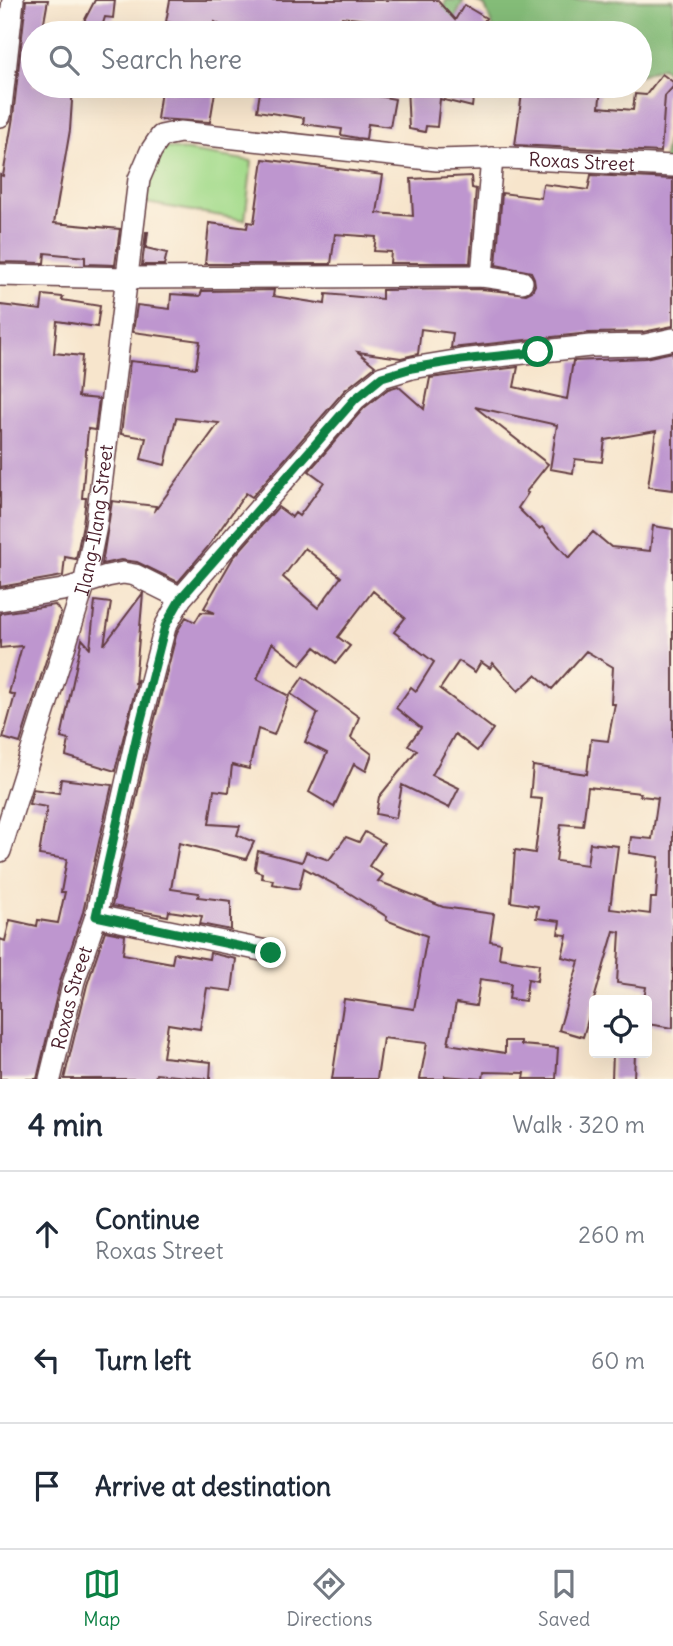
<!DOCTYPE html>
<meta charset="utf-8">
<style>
body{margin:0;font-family:Delius,sans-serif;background:#f6f6f7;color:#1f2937}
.controls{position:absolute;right:21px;bottom:21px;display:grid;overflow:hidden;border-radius:7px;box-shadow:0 7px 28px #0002}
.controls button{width:63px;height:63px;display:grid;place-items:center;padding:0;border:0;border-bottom:2px solid #e0e1e3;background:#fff;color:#1f2937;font:35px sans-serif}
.stop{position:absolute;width:21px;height:21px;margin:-16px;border:5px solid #0b8043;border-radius:50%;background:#fff}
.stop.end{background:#0b8043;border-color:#fff;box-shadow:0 2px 7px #0008}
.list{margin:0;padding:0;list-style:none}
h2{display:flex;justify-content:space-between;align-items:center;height:91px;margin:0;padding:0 28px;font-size:30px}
h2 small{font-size:23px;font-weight:400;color:#747a83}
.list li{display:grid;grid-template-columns:46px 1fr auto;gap:21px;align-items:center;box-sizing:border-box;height:126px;padding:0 28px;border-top:2px solid #e0e1e3}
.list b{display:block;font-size:26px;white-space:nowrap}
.list p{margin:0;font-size:23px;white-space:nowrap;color:#747a83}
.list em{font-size:23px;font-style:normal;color:#747a83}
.icon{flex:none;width:38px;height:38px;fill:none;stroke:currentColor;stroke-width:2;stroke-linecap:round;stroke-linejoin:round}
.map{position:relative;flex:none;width:673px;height:1079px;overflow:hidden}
.search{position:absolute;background:#fff;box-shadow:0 7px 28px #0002;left:21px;right:21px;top:21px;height:77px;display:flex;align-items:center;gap:18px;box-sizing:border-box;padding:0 24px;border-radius:38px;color:#747a83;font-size:26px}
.sheet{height:469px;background:#fff}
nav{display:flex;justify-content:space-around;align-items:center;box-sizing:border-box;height:98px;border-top:2px solid #e0e1e3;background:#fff;font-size:19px;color:#747a83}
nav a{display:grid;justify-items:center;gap:4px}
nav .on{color:#0b8043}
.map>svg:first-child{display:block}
.green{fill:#a5dc8d;stroke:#787e5c;stroke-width:2}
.forest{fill:#84bc78;stroke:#676e52;stroke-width:2}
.building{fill:#be96cf;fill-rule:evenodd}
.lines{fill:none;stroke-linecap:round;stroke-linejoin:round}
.minor-casing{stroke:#643d43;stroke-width:24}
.minor{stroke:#fff;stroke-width:21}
.route{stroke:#0b8043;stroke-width:9}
.labels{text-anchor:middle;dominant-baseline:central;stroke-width:5;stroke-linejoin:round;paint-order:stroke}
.street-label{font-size:19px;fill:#4a1f2b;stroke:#fcf5e5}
</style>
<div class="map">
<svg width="673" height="1079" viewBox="0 0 673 1079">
<rect width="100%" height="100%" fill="#fcf5e5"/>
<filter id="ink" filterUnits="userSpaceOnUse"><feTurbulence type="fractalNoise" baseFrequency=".0143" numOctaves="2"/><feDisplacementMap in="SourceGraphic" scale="14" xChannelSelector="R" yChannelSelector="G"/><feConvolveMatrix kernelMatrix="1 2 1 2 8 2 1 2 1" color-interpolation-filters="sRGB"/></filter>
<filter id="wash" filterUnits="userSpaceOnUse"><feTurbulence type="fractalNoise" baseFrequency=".00686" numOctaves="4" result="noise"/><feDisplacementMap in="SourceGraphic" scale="28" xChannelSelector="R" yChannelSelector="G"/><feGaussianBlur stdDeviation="1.57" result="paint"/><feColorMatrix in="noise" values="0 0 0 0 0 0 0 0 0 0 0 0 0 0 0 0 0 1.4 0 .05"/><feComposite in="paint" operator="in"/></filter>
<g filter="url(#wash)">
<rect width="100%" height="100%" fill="#f7e5cc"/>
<!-- green -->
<polygon class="green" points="156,146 252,161 245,220 146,203"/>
<!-- forest -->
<g class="forest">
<polygon points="445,0 464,0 456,16 442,33 433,28 431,17 445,5"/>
<polygon points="474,0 673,0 673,77 662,67 640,75 640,33 495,33 485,6"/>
<polygon points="673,107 673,165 663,163"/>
</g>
<g id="blocks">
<!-- building -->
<g class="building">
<polygon points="26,0 48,0 42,33 33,33 33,86 73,86 70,130 54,223 120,229 115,265 85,264 85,257 45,253 44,263 0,262 0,175 3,176 13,117"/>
<polygon points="95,0 115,0 113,18 105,17 100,33 78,33"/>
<polygon points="170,0 437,0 455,20 464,5 486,18 483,23 494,33 395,33 382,28 385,22 342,17 340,33 234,33 215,22 213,33 178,33 179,24 166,22"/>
<polygon points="662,74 673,82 673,87 665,96 661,152 515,145 523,86 583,86 601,89 599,107 633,110 635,94 646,95"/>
<polygon points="174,86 216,86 210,122 157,119 161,90 173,92"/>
<polygon points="261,86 345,86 345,90 395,99 390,127 368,124 366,139 357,138 341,135 342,129 303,124 304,118 257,111"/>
<polygon points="407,86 467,86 466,88 474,90 472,107 440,99 437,127 426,126 425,132 409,129"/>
<polygon points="263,159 383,175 377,213 413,216 411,179 471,176 472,188 476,189 470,263 390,263 391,252 374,251 376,237 335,234 331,264 205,264 209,223 247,228 248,222 254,223"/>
<polygon points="591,175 673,179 673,326 643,332 589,333 451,348 453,333 421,329 418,354 401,358 358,352 375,366 345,390 252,497 246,493 207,548 178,582 137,562 121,560 102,564 112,501 156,506 154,512 219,423 176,418 165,465 141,459 146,438 121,434 130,361 196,368 200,341 133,332 137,305 170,309 171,294 200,296 202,291 274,290 273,296 325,304 326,294 382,299 382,290 481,289 526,294 532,291 535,285 534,278 531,272 496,265 502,193 541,198 543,184 588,190"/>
<polygon points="146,232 148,232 146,248 167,253 164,265 142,265"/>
<polygon points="43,295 63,297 62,300 100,306 97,327 57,321 54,353 82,356 78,397 99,399 95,430 88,429 82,498 86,498 83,524 76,559 65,557 63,576 0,587 0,305 41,310"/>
<path d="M673 352V490L648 487 656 431 605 440 602 462 575 459 573 473 550 469 557 425 475 407 548 464 526 492 528 493 518 508 539 529 542 527 569 558 593 532 611 547 650 551 653 526 673 529V1028L647 1024V1000H644L646 987 617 983 620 932 614 931 583 1037 559 1030 579 961 562 957 567 935 558 934 560 921 536 918 538 906 511 902 515 850 535 853 542 799 530 798 533 766 587 774 591 739 608 741 615 704H611L613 667 586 651 552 689 536 675 518 691 493 663 490 668 481 662 475 672 459 661 440 689 493 729 477 751 455 734 432 775 459 788 449 808 402 785 396 818 376 814 379 797 417 750 408 745 421 728 396 708 411 687 416 691 434 662 394 632 405 618 373 591 338 637 350 646 336 663 315 647 300 665 272 643 257 679 289 696 274 735 258 729 249 769 232 765 229 792 214 790 209 824 240 826 237 835 254 842 246 859 179 843 171 889 199 893 198 897 231 901V930L200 924 202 916 169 911 168 916 112 906 150 738 177 632 186 617 195 622 201 612 215 613 204 608 233 558 278 507 292 517 295 513 299 516 324 482 309 471 364 408 388 389 398 386 424 409 430 378 518 367 514 387 567 399 573 361 645 358ZM305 548 341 577 318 608 283 577ZM588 787 641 793 640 796 658 798 652 839 631 837 629 853 659 857 656 898H651L650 914 610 909 618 846 590 843 587 865 556 861 561 824 583 826Z"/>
<polygon points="143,593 135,684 138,679 115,771 66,756 69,740 61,738 82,639 90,648 95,601 111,603 104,645"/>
<polygon points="55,605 61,613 20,743 3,738 15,695 9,693 22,646 0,648 0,613"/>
<polygon points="303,677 359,717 351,738 372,754 366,771 354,764 334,807 309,792 327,753 305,742 318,713 291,694"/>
<polygon points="61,779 112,785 83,912 61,978 37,1079 0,1079 0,939 5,941 10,920 37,926 38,920 58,923 65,892 61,892 67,859 39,855 47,807 29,804 33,789 59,793"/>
<polygon points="365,832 384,843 369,866 383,875 378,881 443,907 494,914 490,941 501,943 499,958 539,964 537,981 528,979 525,1001 509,999 511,983 480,979 476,1006 456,1003 448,1044 505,1053 505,1041 521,1041 521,1045 558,1048 556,1079 524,1079 525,1073 484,1072 483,1079 445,1076 445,1079 420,1079 427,1043 383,1038 377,1079 332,1079 344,999 414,1009 427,936 386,920 387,917 343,889 304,868 299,889 272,884 273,880 261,878 262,873 256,871 255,867 258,851 302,862 306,852 329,860 346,837 359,842"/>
<polygon points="105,931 125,935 123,954 172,963 174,953 209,959 210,953 236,959 232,991 207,988 200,1029 168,1024 163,1057 211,1062 210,1079 156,1074 155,1079 64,1079 87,985"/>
<polygon points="613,1053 635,1053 634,1079 612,1079"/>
</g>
</g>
</g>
<g filter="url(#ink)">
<use href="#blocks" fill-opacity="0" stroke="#643d43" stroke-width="2"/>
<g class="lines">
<!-- minor casing -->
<g class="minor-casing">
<g id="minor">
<polyline points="0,116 13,0"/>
<polyline points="0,275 128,278 482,276 522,282"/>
<polyline points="482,276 492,158"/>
<polyline points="0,600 63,590 107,576 123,573 135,575 181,598"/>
<path id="s1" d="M0 851 84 585 96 526 139 179 151 151 161 136 180 132 437 160 508 158 673 166"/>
<polyline points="96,916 271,952"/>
<path id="s2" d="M50 1079 74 981 96 916 137 735 165 627 181 598 355 399 382 377 412 368 461 360 590 346 645 345 673 339"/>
</g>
</g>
<!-- minor -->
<use href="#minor" class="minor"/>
</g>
</g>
<g class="lines" filter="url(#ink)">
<!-- route -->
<polyline class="route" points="271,953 96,916 137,735 165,626 181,598 355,399 382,377 412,368 461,360 538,352"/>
</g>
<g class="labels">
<!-- street labels -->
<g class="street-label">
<text stroke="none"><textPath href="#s1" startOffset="1160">Roxas Street</textPath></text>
<text stroke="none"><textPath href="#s1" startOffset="345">Ilang-Ilang Street</textPath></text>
<text stroke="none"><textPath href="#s2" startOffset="84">Roxas Street</textPath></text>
</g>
</g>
</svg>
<div class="controls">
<button><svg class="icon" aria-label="locate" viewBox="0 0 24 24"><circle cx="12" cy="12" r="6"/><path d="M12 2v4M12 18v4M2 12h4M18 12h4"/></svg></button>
</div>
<div class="stop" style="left:538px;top:352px"></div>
<div class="stop end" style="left:271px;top:953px"></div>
<div class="search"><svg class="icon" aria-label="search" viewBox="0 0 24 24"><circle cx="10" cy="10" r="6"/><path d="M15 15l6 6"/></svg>Search here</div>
</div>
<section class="sheet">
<h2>4 min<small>Walk · 320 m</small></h2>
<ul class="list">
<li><svg class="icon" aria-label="ahead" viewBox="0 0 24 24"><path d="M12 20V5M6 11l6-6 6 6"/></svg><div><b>Continue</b><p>Roxas Street</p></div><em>260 m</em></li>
<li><svg class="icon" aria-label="left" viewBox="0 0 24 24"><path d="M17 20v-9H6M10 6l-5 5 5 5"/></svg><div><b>Turn left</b></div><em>60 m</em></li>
<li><svg class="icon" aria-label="arrive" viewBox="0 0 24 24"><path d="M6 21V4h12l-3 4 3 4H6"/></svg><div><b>Arrive at destination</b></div></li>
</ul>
</section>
<nav>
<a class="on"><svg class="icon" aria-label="map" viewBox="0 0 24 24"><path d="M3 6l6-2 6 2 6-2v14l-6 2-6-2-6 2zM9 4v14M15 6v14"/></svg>Map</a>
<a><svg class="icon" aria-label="directions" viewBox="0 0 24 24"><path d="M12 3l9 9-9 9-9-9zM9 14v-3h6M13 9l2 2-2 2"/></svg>Directions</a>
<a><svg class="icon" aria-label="saved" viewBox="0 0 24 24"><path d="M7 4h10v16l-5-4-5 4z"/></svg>Saved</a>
</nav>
